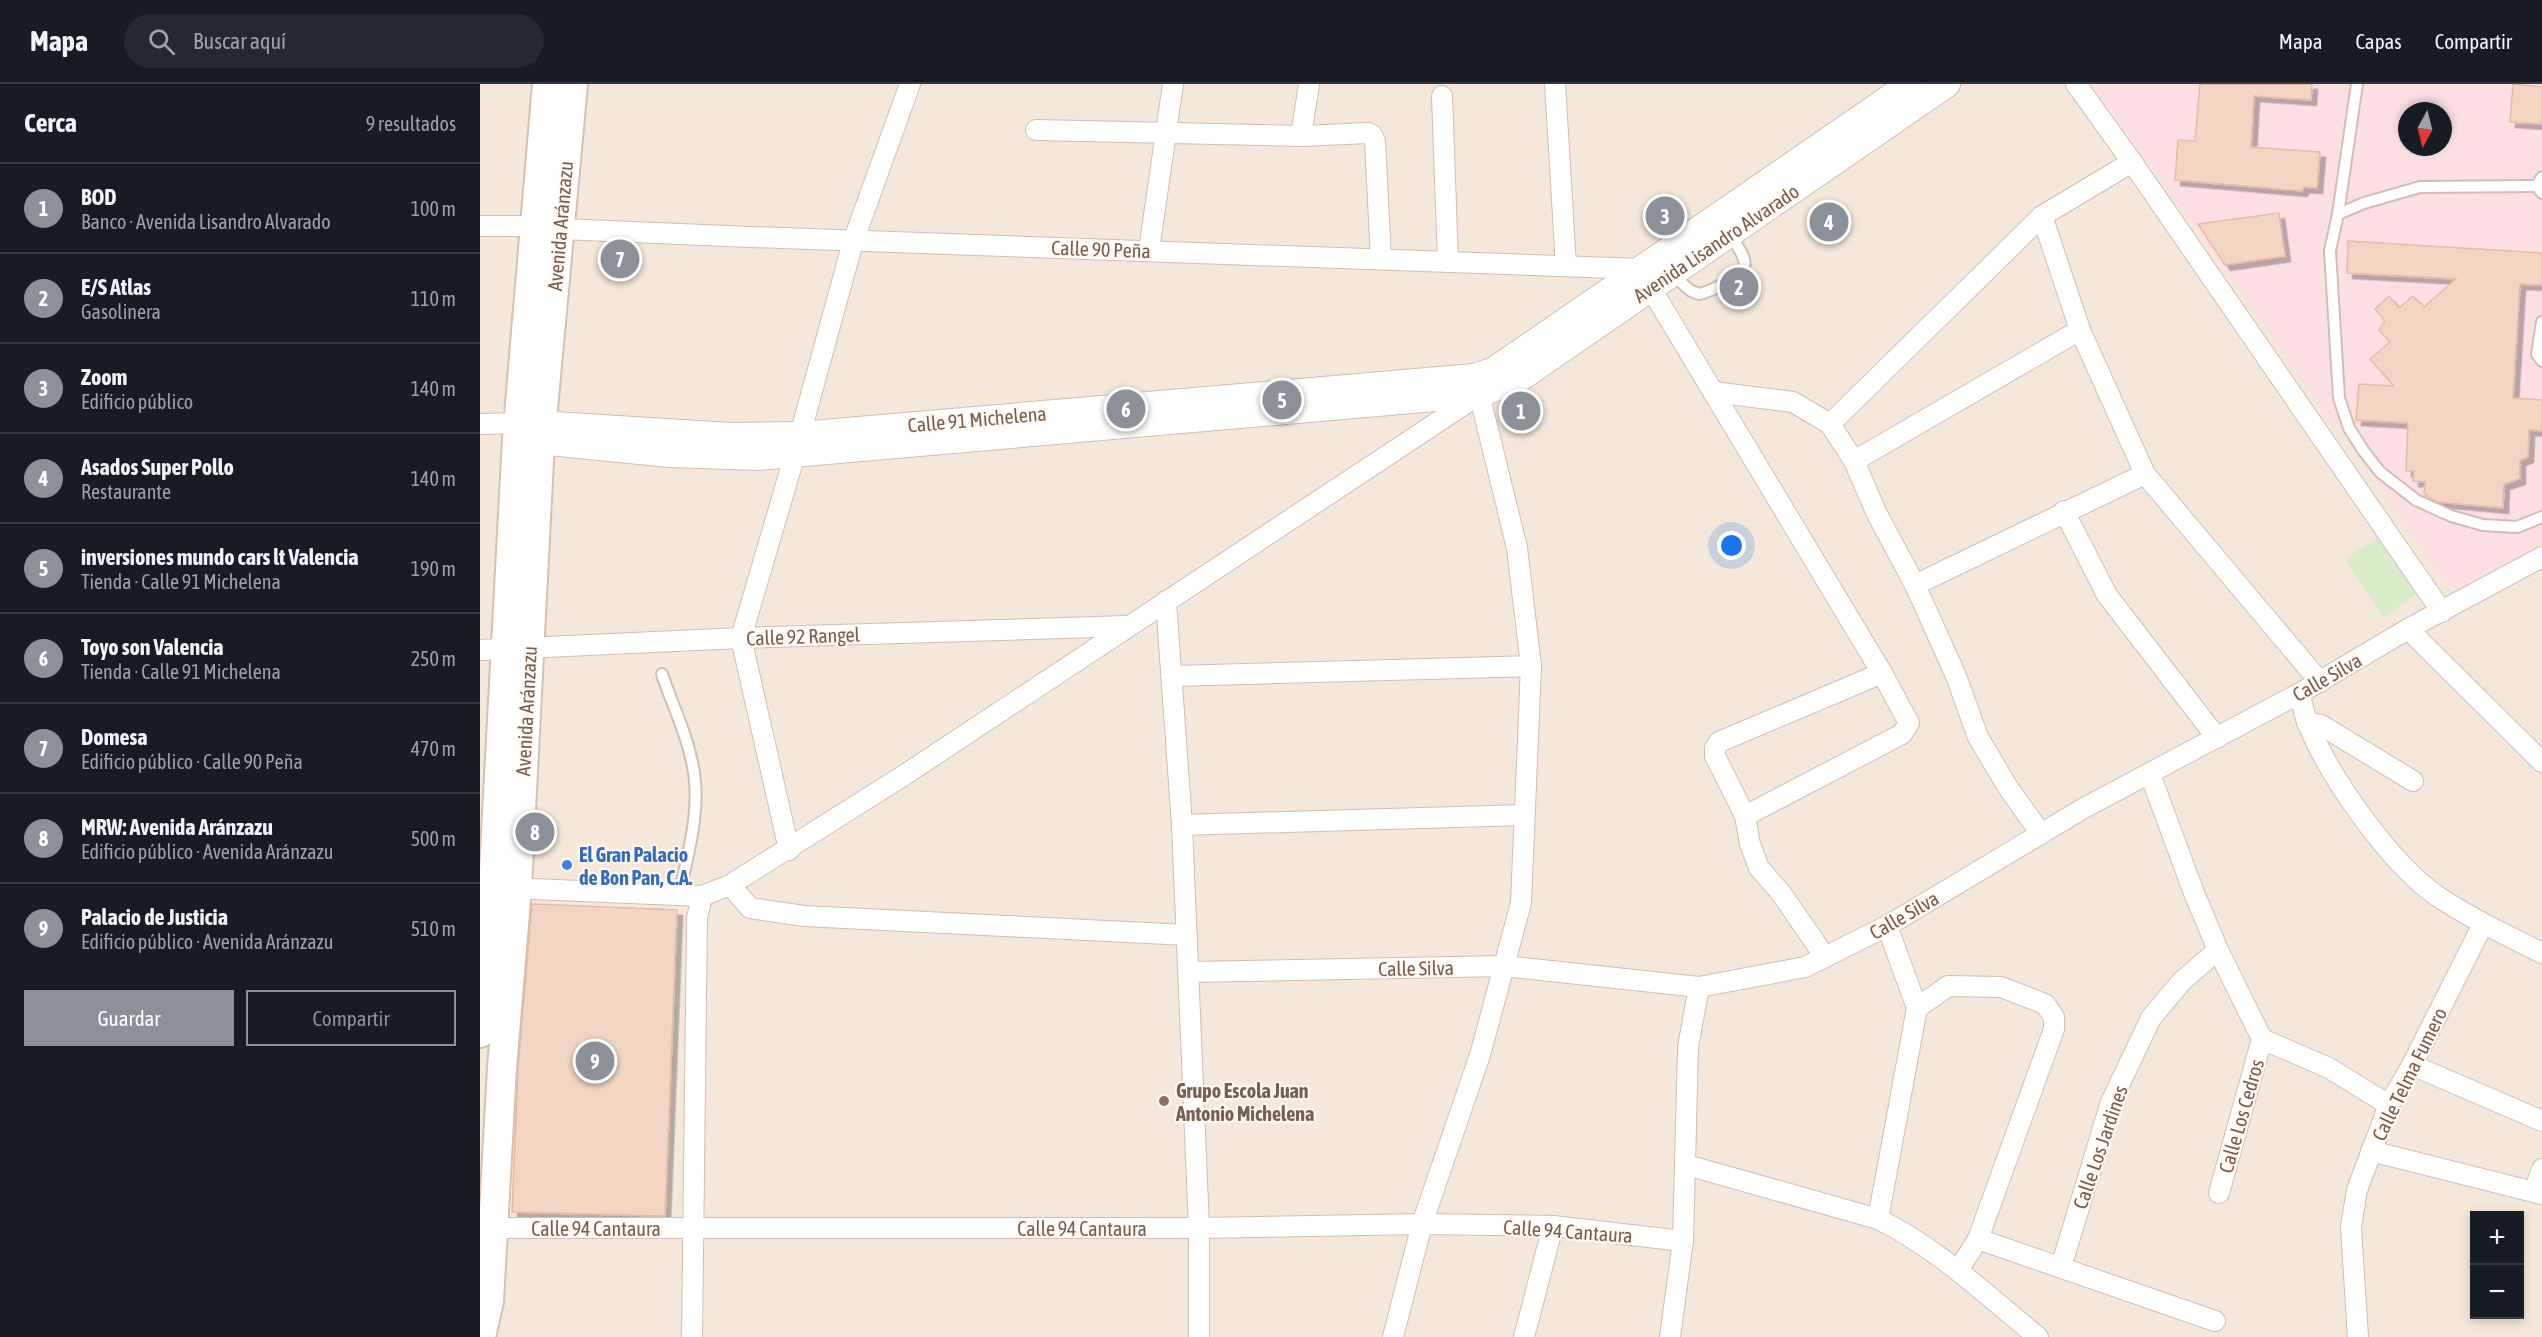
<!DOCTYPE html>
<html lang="es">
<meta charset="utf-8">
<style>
body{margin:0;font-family:"Asap Condensed",sans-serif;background:#242831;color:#f1f3f6}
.controls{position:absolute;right:18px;bottom:18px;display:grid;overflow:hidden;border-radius:0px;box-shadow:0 3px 9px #0003}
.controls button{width:54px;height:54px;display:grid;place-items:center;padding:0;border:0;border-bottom:2px solid #363941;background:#171b24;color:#f1f3f6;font:30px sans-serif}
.compass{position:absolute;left:1918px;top:18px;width:54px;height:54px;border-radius:50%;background:#171b24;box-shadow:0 3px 9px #0003;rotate:187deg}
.you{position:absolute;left:1252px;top:462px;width:21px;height:21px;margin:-15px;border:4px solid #fff;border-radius:50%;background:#1a73e8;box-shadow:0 0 0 9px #1a73e833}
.badge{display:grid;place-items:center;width:39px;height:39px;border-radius:50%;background:#8c9099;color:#fff;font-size:20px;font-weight:700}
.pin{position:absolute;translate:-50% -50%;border:3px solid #fff;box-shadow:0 2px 6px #0006}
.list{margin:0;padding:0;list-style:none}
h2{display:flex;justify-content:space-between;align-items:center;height:78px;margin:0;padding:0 24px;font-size:26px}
h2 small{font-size:20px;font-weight:400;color:#9ea1a6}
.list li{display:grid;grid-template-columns:39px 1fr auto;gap:18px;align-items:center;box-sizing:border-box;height:90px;padding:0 24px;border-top:2px solid #363941}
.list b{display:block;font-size:22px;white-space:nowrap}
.list p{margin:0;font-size:20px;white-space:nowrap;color:#9ea1a6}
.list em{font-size:20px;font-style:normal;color:#9ea1a6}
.actions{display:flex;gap:12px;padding:18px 24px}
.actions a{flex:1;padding:14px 0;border:2px solid #8c9099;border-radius:0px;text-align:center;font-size:21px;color:#8c9099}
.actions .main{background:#8c9099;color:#fff}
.icon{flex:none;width:33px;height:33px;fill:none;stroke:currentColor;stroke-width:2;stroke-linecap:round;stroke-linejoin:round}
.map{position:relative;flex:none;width:2062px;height:1253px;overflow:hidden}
header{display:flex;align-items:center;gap:36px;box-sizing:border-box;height:84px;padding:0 30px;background:#171b24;border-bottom:2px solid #363941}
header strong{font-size:28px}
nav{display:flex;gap:33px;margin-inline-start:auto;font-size:21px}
.search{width:420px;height:54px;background:#242831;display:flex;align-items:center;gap:15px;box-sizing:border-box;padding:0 21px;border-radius:33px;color:#9ea1a6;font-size:22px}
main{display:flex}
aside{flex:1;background:#171b24}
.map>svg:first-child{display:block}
.residential{fill:#f5e8da;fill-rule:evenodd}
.medical{fill:#fbdfe3;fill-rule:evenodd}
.green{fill:#d8ecc9}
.building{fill:#f3d5c3;stroke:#e6bba3;stroke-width:1.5;filter:url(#shadow)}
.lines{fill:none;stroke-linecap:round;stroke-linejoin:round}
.service-casing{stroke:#d1beb0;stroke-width:14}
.minor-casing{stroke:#d1beb0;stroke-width:22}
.tertiary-casing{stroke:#d1beb0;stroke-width:28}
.secondary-casing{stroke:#d6c0b0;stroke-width:32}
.service{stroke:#fff;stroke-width:10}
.minor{stroke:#fff;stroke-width:20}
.tertiary{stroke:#fff;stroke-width:26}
.secondary{stroke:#fff;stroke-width:28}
.shop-dot{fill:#3f7fe0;stroke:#fffaf3;stroke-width:2}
.education-dot{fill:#8d6e63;stroke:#fffaf3;stroke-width:2}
.labels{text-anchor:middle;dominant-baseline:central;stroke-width:4.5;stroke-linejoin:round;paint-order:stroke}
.street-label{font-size:20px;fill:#7a5c4d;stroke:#fffaf3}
.shop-label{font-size:20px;font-weight:bold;fill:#366cbe;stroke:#fffaf3;text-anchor:start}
.education-label{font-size:20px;font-weight:bold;fill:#785e54;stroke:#fffaf3;text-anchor:start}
</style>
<header>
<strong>Mapa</strong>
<div class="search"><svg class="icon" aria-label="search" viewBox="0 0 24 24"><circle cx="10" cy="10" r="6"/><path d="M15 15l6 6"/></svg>Buscar aquí</div>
<nav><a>Mapa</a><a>Capas</a><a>Compartir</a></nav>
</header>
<main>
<aside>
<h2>Cerca<small>9 resultados</small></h2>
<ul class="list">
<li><span class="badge">1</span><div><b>BOD</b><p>Banco · Avenida Lisandro Alvarado</p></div><em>100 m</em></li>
<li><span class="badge">2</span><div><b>E/S Atlas</b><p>Gasolinera</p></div><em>110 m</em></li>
<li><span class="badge">3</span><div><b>Zoom</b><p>Edificio público</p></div><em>140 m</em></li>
<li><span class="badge">4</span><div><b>Asados Super Pollo</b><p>Restaurante</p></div><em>140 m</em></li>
<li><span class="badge">5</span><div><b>inversiones mundo cars lt Valencia</b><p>Tienda · Calle 91 Michelena</p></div><em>190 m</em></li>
<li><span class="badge">6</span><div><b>Toyo son Valencia</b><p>Tienda · Calle 91 Michelena</p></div><em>250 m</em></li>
<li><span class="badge">7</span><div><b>Domesa</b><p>Edificio público · Calle 90 Peña</p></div><em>470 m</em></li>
<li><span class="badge">8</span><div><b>MRW: Avenida Aránzazu</b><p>Edificio público · Avenida Aránzazu</p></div><em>500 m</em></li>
<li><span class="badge">9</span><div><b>Palacio de Justicia</b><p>Edificio público · Avenida Aránzazu</p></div><em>510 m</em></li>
</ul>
<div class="actions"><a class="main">Guardar</a><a>Compartir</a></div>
</aside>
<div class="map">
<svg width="2062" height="1253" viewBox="0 0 2062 1253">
<defs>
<filter id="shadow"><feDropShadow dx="5.5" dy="5.5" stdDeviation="0" flood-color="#0004"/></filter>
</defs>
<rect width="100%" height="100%" fill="#fdf6ec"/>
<!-- residential -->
<path class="residential" d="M0 0H2062V1253H0ZM1927 27H1963V63H1927ZM1994 1132H2040V1230H1994Z"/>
<!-- medical -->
<path class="medical" d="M1612 0H2062V460L1975 507ZM1927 27H1963V63H1927Z"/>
<!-- green -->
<polygon class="green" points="1899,453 1937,510 1903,533 1865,475"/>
<!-- building -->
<g class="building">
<polygon points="1720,0 1832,0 1831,16 1774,12 1771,63 1840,68 1837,104 1824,103 1822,107 1695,96 1698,56 1715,57"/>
<polygon points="2033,0 2062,3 2062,40 2030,38"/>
<polygon points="1799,129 1805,172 1745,181 1718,140"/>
<polygon points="1868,157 2062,169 2062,201 2040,200 2033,314 2062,316 2062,347 2049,346 2048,373 2040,376 2040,395 2024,400 2023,424 1958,418 1952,415 1944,410 1945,398 1933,397 1934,387 1926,387 1928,339 1876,336 1879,300 1914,302 1890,275 1910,258 1899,246 1905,237 1895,225 1909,212 1919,224 1933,212 1944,223 1976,195 1867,189"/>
<polygon points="52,820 197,826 185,1132 32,1128 38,985"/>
</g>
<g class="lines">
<!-- service casing -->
<g class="service-casing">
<g id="service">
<polyline points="2062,93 2057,102 2062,109"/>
<polyline points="2057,102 1940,103 1884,119 1858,130 1850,167 1859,314 1869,344 1883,366 1900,388 1936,416 1971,432 2003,441 2037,443 2062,433"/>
<polyline points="1858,130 1877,0"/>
<path d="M1191 190 1211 207 1219 210C1229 208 1237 203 1246 199 1275 185 1265 173 1250 151"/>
<polyline points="2062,238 2057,270 2062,277"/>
<path d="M182 590C191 618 205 645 211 674 223 719 209 766 199 811"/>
</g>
</g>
<!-- minor casing -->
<g class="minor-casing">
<g id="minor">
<polyline points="1075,0 1086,182"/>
<polyline points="1596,0 1652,78 1962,528"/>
<polyline points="962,12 968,178"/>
<polyline points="556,46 821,52 888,49 892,51 895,57 901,175"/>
<polyline points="821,52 829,0"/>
<polyline points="1562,132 1600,246 1665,390 1840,598"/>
<polyline points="0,142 57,142"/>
<path d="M81 145C441 161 801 171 1162 185"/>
<polyline points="669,166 693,0"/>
<polyline points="1170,203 1402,589 1429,639 1422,650 1265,732"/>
<polyline points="1233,308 1313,318 1350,340 1374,377 1397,430 1435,501 1476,592 1498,653 1527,702 1561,750"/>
<polyline points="0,340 38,339"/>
<polyline points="1350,340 1562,132 1652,78"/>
<polyline points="320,351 373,158 430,0"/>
<polyline points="1374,377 1600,246"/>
<polyline points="1584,427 1627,511 1737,654"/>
<polyline points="1435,501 1665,390"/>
<polyline points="686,517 702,741 719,1144 719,1253"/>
<polyline points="1928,545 2062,678"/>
<polyline points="0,566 261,554 647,542"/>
<polyline points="693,592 1051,582"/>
<path d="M1820 609C1822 619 1824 631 1828 640 1850 694 1909 778 1957 812 1990 834 2026 851 2062 869"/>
<polyline points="1827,639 1841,641 1933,697"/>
<polyline points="1670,690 1714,809 1738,866 1782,955 1849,984 1909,1021"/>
<polyline points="702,741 1044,731"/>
<polyline points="309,766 261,554 315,370"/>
<polyline points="250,801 270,824 324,832 707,851"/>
<polyline points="26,804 222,812 250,801 426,690 1000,310"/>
<polyline points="1407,842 1437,924"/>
<polyline points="1345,873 1301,809 1279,784 1270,760 1265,732 1235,672 1235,664 1239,658 1402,589"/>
<polyline points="709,888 1024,882 1219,903 1325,883 1407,842 1604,724 1820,609 1928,545 2062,473"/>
<polyline points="1932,981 2062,1037"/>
<polyline points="1891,1067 2062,1110"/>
<path d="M1207 1081 1398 1135C1459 1165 1506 1211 1558 1253"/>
<polyline points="2054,1108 2062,1085"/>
<polyline points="1739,1109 1782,955"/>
<polyline points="1398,1135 1437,924 1468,902 1521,903 1565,920 1574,933 1574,945 1498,1155 1735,1237"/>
<polyline points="0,1144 719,1144 942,1140 1073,1142 1203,1157"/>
<polyline points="1581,1183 1631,1018 1671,934 1702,897 1738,866"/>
<polyline points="1479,1185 1498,1155"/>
<polyline points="212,1253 217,834 222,812"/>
<polyline points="913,1253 942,1140 1000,971 1041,819 1051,582 1037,464 997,301"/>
<polyline points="1044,1253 1073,1142"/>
<polyline points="1190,1253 1203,1157 1208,963 1219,903"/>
<polyline points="1878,1253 1871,1143 1877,1106 1909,1021 1932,981 2003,840"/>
</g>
</g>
<!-- tertiary casing -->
<g class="tertiary-casing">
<g id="tertiary">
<polyline points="42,339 250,352 320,351 994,293 1013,287 1430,0"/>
<polyline points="39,355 190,370 279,373 1000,310 1039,295 1467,0"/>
</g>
</g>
<!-- secondary casing -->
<g class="secondary-casing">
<g id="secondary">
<polyline points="0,949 13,805 37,355 67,0"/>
<polyline points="1,1253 9,1217 22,984 37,804 60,357 93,0"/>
</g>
</g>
<!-- service -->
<use href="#service" class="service"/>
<!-- minor -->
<use href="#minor" class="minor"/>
<!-- tertiary -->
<use href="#tertiary" class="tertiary"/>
<!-- secondary -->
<use href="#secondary" class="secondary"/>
</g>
<!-- markers -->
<circle class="shop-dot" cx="87" cy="781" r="6"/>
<circle class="education-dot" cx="684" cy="1017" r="6"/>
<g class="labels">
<!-- street labels -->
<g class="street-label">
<text transform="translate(80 142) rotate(-85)">Avenida Aránzazu</text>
<text transform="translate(1236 159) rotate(-34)">Avenida Lisandro Alvarado</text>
<text transform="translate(621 165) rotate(2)">Calle 90 Peña</text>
<text transform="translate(497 335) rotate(-5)">Calle 91 Michelena</text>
<text transform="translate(323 552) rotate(-2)">Calle 92 Rangel</text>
<text transform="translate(1847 593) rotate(-30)">Calle Silva</text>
<text transform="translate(46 627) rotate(-87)">Avenida Aránzazu</text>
<text transform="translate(1424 831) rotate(-30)">Calle Silva</text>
<text transform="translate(936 884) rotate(-1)">Calle Silva</text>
<text transform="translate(1929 990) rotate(-64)">Calle Telma Fumero</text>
<text transform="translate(1761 1032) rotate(-74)">Calle Los Cedros</text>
<text transform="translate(1620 1063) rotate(-71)">Calle Los Jardines</text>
<text x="116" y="1144">Calle 94 Cantaura</text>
<text x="602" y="1144">Calle 94 Cantaura</text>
<text transform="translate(1088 1147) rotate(4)">Calle 94 Cantaura</text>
</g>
<!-- shop labels -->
<g class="shop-label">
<text x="99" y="770">El Gran Palacio<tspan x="99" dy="23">de Bon Pan, C.A.</tspan></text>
</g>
<!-- education labels -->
<g class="education-label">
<text x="696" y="1006">Grupo Escola Juan<tspan x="696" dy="23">Antonio Michelena</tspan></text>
</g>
</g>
</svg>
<div class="controls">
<button>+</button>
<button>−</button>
</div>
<svg class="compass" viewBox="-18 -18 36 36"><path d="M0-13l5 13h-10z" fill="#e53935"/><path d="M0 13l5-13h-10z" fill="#9ea1a6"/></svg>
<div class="you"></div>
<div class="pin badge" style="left:1041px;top:327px">1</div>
<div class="pin badge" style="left:1259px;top:203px">2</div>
<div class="pin badge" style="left:1185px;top:132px">3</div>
<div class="pin badge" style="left:1349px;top:138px">4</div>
<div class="pin badge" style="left:802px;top:316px">5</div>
<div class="pin badge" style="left:646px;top:325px">6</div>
<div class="pin badge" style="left:140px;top:175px">7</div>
<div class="pin badge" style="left:55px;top:748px">8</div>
<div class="pin badge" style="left:115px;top:977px">9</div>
</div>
</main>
